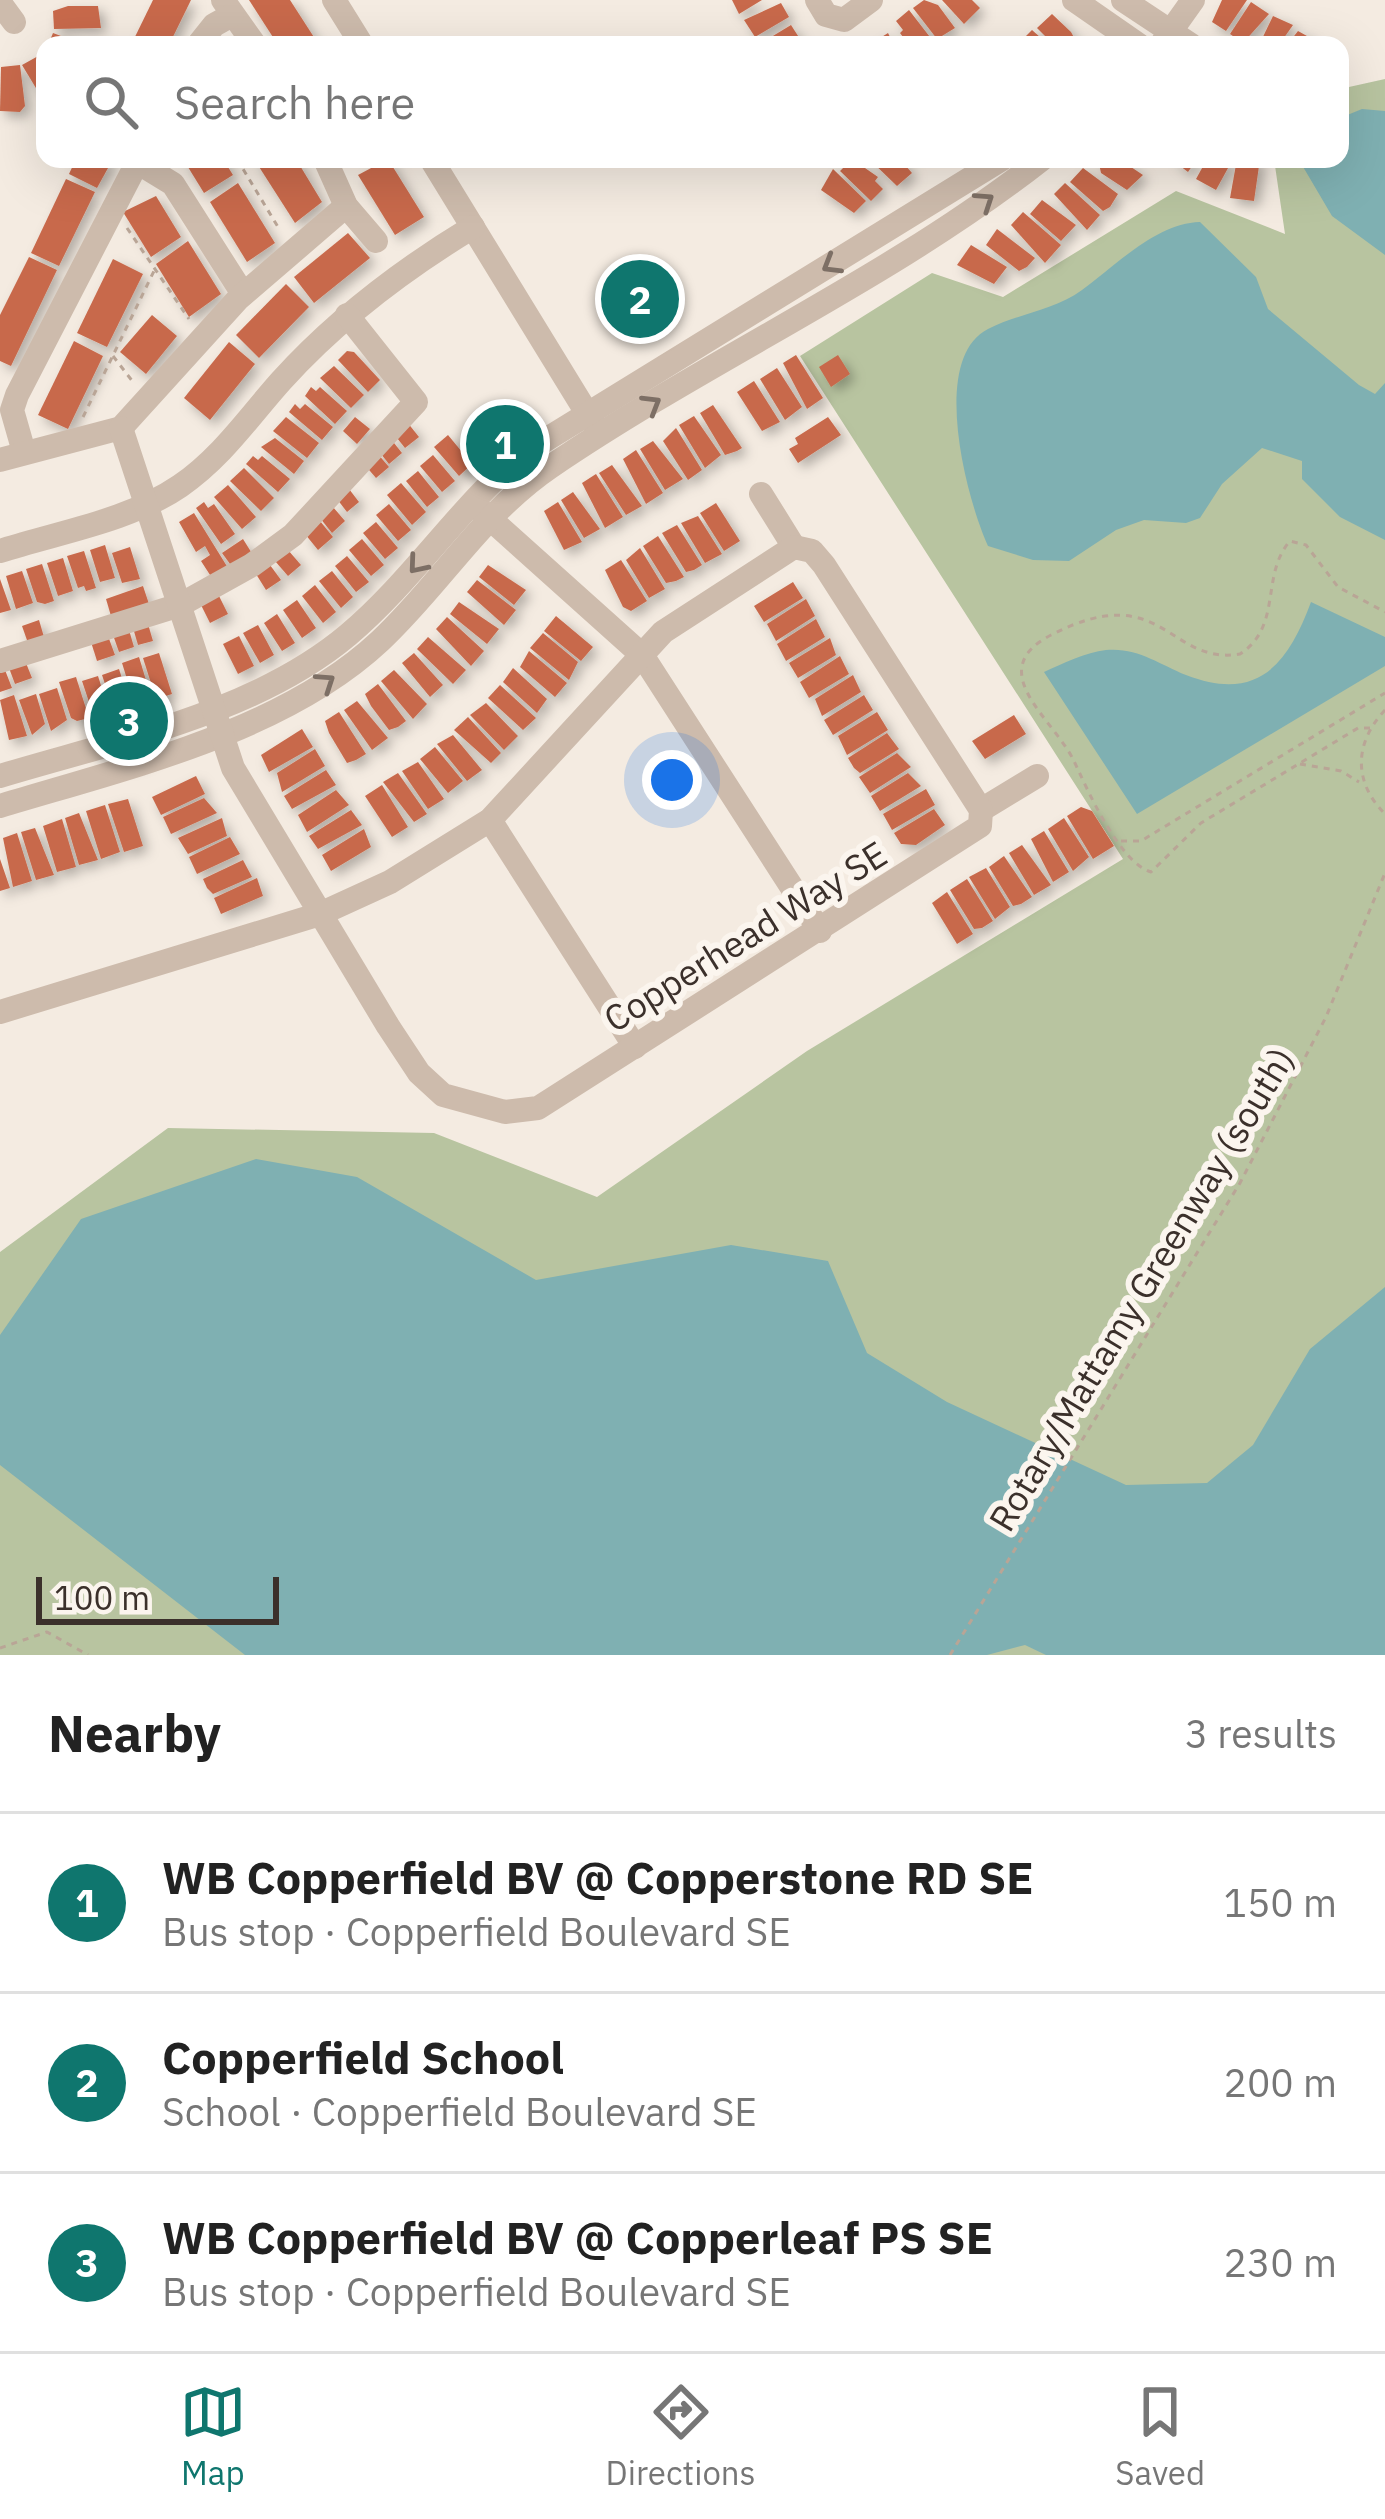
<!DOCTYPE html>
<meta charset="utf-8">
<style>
body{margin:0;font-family:"IBM Plex Sans",sans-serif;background:#f2f2f2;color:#222}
.scale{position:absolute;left:36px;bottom:30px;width:243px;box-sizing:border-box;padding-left:12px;border:6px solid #3b302b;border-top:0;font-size:33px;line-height:42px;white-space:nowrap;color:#3b302b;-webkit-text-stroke:9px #fbf5ee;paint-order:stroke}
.you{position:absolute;left:672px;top:780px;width:42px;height:42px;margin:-30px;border:9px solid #fff;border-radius:50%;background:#1a73e8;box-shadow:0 0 0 18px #1a73e833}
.badge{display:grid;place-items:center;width:78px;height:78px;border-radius:50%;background:#0f766e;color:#fff;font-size:39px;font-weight:700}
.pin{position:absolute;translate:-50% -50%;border:6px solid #fff;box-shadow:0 3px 12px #0006}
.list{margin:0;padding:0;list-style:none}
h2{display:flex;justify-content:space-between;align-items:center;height:156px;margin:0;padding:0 48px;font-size:51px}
h2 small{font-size:39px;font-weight:400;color:#767676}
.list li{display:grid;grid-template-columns:78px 1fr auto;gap:36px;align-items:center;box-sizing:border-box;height:180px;padding:0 48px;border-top:3px solid #e0e0e0}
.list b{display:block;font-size:45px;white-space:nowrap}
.list p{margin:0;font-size:39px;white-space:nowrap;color:#767676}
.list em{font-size:39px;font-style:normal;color:#767676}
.icon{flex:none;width:66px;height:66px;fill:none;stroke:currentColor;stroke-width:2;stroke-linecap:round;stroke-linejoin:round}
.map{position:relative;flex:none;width:1385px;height:1655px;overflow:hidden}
.search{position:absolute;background:#fff;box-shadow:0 12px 48px #0002;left:36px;right:36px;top:36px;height:132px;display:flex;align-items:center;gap:30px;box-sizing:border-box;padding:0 42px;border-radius:24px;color:#767676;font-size:45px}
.sheet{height:696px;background:#fff}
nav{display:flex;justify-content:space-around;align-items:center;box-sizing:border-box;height:168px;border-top:3px solid #e0e0e0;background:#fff;font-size:33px;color:#767676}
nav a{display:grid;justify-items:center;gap:6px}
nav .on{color:#0f766e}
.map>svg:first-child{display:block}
.green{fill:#b8c4a0}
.water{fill:#7fb0b2}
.building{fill:#c8694b;filter:url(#shadow)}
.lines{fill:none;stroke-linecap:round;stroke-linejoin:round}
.path{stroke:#b9a596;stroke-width:3;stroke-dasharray:6 6;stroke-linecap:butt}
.minor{stroke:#cdbbac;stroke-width:24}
.oneway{stroke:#7d6f65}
.labels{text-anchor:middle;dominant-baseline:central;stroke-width:12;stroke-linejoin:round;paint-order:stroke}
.street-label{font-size:36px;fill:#3b302b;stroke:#fbf5ee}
</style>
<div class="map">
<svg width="1385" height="1655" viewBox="0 0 1385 1655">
<defs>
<filter id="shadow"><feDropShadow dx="5.5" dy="5.5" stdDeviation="6" flood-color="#0004"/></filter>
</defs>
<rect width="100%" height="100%" fill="#f4ebe1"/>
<!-- green -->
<polygon class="green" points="1385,79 1385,1655 0,1655 0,1252 168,1128 434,1133 597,1197 807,1051 1123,859 800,356 932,273 1003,297 1176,191 1285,234 1274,159 1340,159 1340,89"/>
<!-- water -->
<g class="water">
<polygon points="1362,109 1385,111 1385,255 1332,216 1302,165 1303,159 1340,159 1340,118"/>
<path d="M1200 222 1256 277 1268 309 1359 385 1375 394 1385 383V540L1340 517 1302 479V461L1262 448 1222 484 1200 518 1186 523 1144 520 1116 530 1069 561 1033 560 988 546C967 500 929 359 988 329 1019 313 1053 311 1082 290 1116 265 1157 223 1200 222Z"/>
<path d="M1311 602 1385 637V666L1137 814 1044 672C1062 664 1086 652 1106 650 1137 647 1159 664 1186 675 1258 703 1288 664 1311 602Z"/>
<polygon points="256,1159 357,1177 536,1280 731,1245 828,1261 867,1353 947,1402 1126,1485 1207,1483 1253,1445 1310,1349 1385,1287 1385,1655 1046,1655 1025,1645 987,1655 245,1655 0,1465 0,1335 81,1219"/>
</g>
<!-- building -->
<g class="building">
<polygon points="153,0 191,0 169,45 131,45"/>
<polygon points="249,0 290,0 319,45 278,45"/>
<polygon points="732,0 762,0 739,14"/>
<polygon points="924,0 938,5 955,28 937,39 913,8"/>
<polygon points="942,0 972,0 980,8 964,24"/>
<polygon points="1222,0 1247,0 1226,31 1212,22"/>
<polygon points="1251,2 1269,14 1243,43 1230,34"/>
<polygon points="781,3 789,17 755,37 744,20"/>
<polygon points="68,6 98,6 101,28 54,29 53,11"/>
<polygon points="909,10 933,41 929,45 909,45 900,33 903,30 896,21"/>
<polygon points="1052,14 1071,32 1078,45 1054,45 1037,28"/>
<polygon points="1273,16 1293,25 1279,45 1259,45"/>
<polygon points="791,25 800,39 790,45 758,45"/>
<polygon points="1032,30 1049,45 1017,45"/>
<polygon points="1298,31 1307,36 1318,45 1287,45"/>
<polygon points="53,33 61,36 82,45 48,45"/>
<polygon points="888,33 894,45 869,45"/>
<polygon points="40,55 45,64 45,103 22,65"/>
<polygon points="20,65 25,106 20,112 0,111 1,67"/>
<polygon points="76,159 113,159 97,188 69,174"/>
<polygon points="183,159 223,159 233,175 204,193"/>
<polygon points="254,159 296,159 322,202 295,223"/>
<polygon points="388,159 424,217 395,235 358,175"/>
<polygon points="852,159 878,177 875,181 883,189 871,201 840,171"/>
<polygon points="869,159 900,159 912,173 897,186"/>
<polygon points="1098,159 1119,159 1143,175 1127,190 1101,173"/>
<polygon points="1171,159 1197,159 1188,172"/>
<polygon points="1207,159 1233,159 1216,190 1196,179"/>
<polygon points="1237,159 1260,159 1254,201 1230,198"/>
<polygon points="1083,168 1118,194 1110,207 1103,211 1070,182"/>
<polygon points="833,169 866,201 854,213 821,190"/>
<polygon points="66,179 95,192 59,266 31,253"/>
<polygon points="238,183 275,243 247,262 210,202"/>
<polygon points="1065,183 1100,215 1087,230 1054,194"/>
<polygon points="156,196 181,237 151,257 123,212"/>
<polygon points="1042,200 1076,225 1061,241 1030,214"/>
<polygon points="1023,212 1061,245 1045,263 1011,225"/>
<polygon points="997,229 1035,258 1027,267 1019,271 986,245"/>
<polygon points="348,233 370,258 314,303 294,277"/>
<polygon points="188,241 221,294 189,317 156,264"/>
<polygon points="971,245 1007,267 994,284 957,265"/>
<polygon points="29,257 57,270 11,366 0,361 0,315"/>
<polygon points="113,259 143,274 107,347 77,333"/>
<polygon points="286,284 309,307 259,358 236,335"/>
<polygon points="152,315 177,336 146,374 120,352"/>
<polygon points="74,341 103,356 68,429 38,415"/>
<polygon points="229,342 255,364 210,420 184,398"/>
<polygon points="347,351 354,352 380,380 368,392 338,360"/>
<polygon points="796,355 823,398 807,409 783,363"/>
<polygon points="838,355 850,374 831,387 819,367"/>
<polygon points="334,366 364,395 351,408 320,378"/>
<polygon points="777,368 802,407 785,420 760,379"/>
<polygon points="754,381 780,422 762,431 737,392"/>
<polygon points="311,387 316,391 320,387 347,411 335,424 305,396"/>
<polygon points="295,404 300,409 305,404 333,427 322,440 289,412"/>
<polygon points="713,405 742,448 737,451 725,455 700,413"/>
<polygon points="694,416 721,455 705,468 679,425"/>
<polygon points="286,417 319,443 307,458 273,431"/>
<polygon points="355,417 370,429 357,444 343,431"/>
<polygon points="828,417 841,435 798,463 789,449 798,444 795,438"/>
<polygon points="407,422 419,437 405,448 393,433"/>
<polygon points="676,428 702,470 688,480 663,441"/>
<polygon points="448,435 472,464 459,476 434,447"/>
<polygon points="275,438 304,461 294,474 261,447"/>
<polygon points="390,438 402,453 389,464 377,449"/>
<polygon points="653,441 683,479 665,490 640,449"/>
<polygon points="636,450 663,493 646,504 623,459"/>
<polygon points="377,453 389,467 376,478 364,464"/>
<polygon points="433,455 455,481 442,492 420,466"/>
<polygon points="253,456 258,460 262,456 290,479 278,492 246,464"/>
<polygon points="612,465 642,506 626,515 599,473"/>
<polygon points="244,468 274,498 261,511 230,481"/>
<polygon points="418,471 439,497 427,507 406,481"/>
<polygon points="596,474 623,517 605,528 582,483"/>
<polygon points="401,483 426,512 412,525 387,495"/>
<polygon points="228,485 256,517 242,529 214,497"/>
<polygon points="349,489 359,502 347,512 337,499"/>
<polygon points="573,492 600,529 584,538 561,500"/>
<polygon points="204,502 208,508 214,504 235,534 221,544 196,508"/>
<polygon points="558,502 582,542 564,550 544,511"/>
<polygon points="716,503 740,541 724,551 700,513"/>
<polygon points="389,504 411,530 398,541 376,515"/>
<polygon points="333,507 345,521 332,533 320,518"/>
<polygon points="194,513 228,568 212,578 201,561 210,555 205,546 196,552 179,522"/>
<polygon points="698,516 722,554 705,563 681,523"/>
<polygon points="320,521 333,537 318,550 305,534"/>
<polygon points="376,522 398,548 385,559 363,533"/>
<polygon points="677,525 702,565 694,570 686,572 662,533"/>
<polygon points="658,536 684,577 676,581 666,583 643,546"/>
<polygon points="243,539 253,555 233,568 222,553"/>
<polygon points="362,539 384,565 371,576 349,550"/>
<polygon points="105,545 115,578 100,582 90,550"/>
<polygon points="130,547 140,579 122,583 112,553"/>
<polygon points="640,548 665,589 649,598 626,560"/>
<polygon points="288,550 301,565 288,576 275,561"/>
<polygon points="84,551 96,588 86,591 84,586 78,588 67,556"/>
<polygon points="347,556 369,582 356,592 335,566"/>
<polygon points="63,558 73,591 58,596 47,563"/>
<polygon points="621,560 647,601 631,611 623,607 605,570"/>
<polygon points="42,564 54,601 45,604 37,602 26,569"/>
<polygon points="270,565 281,580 266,590 256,574"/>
<polygon points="488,565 526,590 514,605 479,577"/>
<polygon points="22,571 33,603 16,609 6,576"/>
<polygon points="332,571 353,597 341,608 319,581"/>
<polygon points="0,579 11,610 0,613"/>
<polygon points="477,580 516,610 504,625 467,592"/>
<polygon points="793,582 803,598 764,622 754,606"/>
<polygon points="315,585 336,612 323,623 302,596"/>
<polygon points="143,586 149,604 111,616 106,599"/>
<polygon points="219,596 228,614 210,623 201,605"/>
<polygon points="806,599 815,616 776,641 767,624"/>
<polygon points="297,600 316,628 302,638 283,610"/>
<polygon points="459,602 499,629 487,644 450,614"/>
<polygon points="277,614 295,643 282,651 264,623"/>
<polygon points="556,616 593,647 581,661 544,631"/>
<polygon points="447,617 484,651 471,666 436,629"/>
<polygon points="816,619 825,637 786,661 777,644"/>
<polygon points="39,620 44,637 28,643 22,626"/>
<polygon points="148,624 153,641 138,645 133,628"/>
<polygon points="258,625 274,655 260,663 243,633"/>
<polygon points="129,630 134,647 119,652 113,635"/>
<polygon points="543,633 578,662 569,680 530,648"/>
<polygon points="108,636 115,655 97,661 91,642"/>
<polygon points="239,636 254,666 238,674 223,644"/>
<polygon points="428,637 466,670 453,684 417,649"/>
<polygon points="830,638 836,655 798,678 789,663"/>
<polygon points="529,651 567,683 555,697 520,667"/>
<polygon points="159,653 172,694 156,699 143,658"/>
<polygon points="414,653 443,685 430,697 402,663"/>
<polygon points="840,656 849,674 809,698 800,682"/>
<polygon points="139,657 152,700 135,705 122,663"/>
<polygon points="26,663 32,678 15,684 9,668"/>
<polygon points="513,668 547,699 537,713 503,682"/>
<polygon points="119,669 129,700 114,711 102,675"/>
<polygon points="5,670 12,688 0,692 0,671"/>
<polygon points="394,670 427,704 413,719 381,681"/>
<polygon points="853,675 861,692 822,716 815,699"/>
<polygon points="98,676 108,707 94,717 82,681"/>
<polygon points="76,677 89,718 77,721 71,718 59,682"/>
<polygon points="378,684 406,721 398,727 389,730 371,706 365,694"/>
<polygon points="500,685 536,718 523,730 488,698"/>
<polygon points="57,688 67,720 51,731 39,694"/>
<polygon points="36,694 45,724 32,735 19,700"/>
<polygon points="14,695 27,736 9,740 0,700"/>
<polygon points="864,695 873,710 833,735 824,720"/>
<polygon points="357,701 388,738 372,750 344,710"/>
<polygon points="486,703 518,736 504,750 470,715"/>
<polygon points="339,712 366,754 356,760 347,763 329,733 325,721"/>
<polygon points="877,712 888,730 847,755 838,736"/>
<polygon points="1014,715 1026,734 985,759 972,741"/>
<polygon points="468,717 501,753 491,763 454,730"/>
<polygon points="302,729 313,747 269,772 261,755"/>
<polygon points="887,733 899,749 860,773 854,768 848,758"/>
<polygon points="453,735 482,770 467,781 437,744"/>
<polygon points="435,747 463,781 448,793 420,759"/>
<polygon points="315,749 325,766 282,792 277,773"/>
<polygon points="897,753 911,767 870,793 859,777"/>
<polygon points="418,762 444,799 428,809 402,771"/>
<polygon points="326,770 336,785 292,809 284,796"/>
<polygon points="398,773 427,814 414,822 383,782"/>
<polygon points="908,773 921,786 880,811 871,796"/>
<polygon points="196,776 205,794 161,815 152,797"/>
<polygon points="382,785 408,827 392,837 365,796"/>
<polygon points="926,789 935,805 892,830 883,814"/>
<polygon points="336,790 349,805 307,832 298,815"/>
<polygon points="204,798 217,813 171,834 163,817"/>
<polygon points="128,799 143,846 124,852 108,804"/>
<polygon points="105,805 120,852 101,859 86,811"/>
<polygon points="1081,807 1092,811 1114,846 1093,859 1067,816"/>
<polygon points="934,809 945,825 916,845 901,844 894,833"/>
<polygon points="351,810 362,825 318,849 309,836"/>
<polygon points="79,813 98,860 79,865 65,818"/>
<polygon points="222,818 227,836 188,854 178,838"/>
<polygon points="1064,818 1089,857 1073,871 1048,829"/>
<polygon points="62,819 76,867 57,872 43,826"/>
<polygon points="35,828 54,875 36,880 21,832"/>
<polygon points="364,829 371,847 331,871 322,855"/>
<polygon points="1044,831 1069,872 1053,882 1031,839"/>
<polygon points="17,833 32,881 13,887 3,838"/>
<polygon points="230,837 240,854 197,874 189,857"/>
<polygon points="1022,845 1051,885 1034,895 1009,853"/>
<polygon points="1004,856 1032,897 1021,904 1013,906 989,867"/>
<polygon points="0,859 10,888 0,891"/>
<polygon points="243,860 252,877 213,894 207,888 203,879"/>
<polygon points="986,868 1010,907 995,919 969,877"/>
<polygon points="257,878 263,896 221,914 214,898"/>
<polygon points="967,879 993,921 982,928 974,929 950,890"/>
<polygon points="947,892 973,934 957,944 932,903"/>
</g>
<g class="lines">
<!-- path -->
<g class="path">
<polyline points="237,159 278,227"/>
<polyline points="127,228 189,319"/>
<polyline points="113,356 133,382"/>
<polyline points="83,417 154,271"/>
<path d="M1385 710C1354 743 1353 782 1385 814"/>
<path d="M1370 728H1358L1201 823 1151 872C1119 862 1088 791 1074 761 1053 718 982 671 1051 635 1163 577 1168 666 1240 654 1283 626 1260 575 1290 541L1306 545 1338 587 1385 612"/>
<polyline points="1300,764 1341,771 1359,782"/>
<polyline points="1121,841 1141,841 1385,693"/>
<polyline points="0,1648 47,1632 88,1655"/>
<polyline points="950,1655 1240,1183 1326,1017 1385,873"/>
</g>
<!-- minor -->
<g class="minor">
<polyline points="223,0 255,45"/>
<polyline points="334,0 362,45"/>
<polyline points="817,0 826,15 844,20 871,0"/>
<polyline points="1074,0 1139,45"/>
<polyline points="1123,0 1191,45"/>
<polyline points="0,3 14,22"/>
<polyline points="198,45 214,25 232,15"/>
<polyline points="1161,45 1193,0"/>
<polyline points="325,159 346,206 376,241"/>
<polyline points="431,159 593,423"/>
<polyline points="137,162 173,184 243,294"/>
<polyline points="24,452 12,410 17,395 139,159"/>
<polyline points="0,460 121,428 238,299 346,206"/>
<polyline points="761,494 794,547"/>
<polyline points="477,507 642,655 820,931"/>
<path d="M0 551C59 532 129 521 180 486 222 457 248 418 281 381 337 319 402 270 473 227"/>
<polyline points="0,661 180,605 252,565 293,535 416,402 347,315"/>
<path d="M0 776C115 741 254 714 348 635 412 581 457 510 521 455L1002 159"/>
<path d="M0 806C125 768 283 732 380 641 440 585 481 514 550 467 710 358 891 278 1042 159"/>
<polyline points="981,810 1037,776"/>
<polyline points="490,820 635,1047"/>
<polyline points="0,1012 320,914 390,882 490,820 663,632 794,547 812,551 824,565 981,810 980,826 538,1108 505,1112 443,1095 419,1073 388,1026 233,768 121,428"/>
</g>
</g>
<!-- one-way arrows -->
<defs><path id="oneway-chevron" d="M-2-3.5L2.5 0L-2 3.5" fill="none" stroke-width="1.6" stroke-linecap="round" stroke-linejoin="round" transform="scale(3)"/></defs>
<g class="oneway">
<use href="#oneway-chevron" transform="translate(985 201) rotate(-34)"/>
<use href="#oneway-chevron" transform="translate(831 265) rotate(149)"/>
<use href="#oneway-chevron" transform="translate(652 404) rotate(-31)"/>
<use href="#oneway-chevron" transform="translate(417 565) rotate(130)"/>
<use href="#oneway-chevron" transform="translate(326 682) rotate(-34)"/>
</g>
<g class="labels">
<!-- street labels -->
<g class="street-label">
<text transform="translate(745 936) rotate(-32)">Copperhead Way SE</text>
<text transform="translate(1141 1289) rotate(-59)">Rotary/Mattamy Greenway (south)</text>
</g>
</g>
</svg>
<div class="scale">100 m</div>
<div class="you"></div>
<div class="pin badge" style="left:505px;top:444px">1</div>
<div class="pin badge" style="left:640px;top:299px">2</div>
<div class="pin badge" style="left:129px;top:721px">3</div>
<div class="search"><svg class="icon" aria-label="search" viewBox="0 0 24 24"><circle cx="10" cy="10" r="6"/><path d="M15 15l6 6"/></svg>Search here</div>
</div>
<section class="sheet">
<h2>Nearby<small>3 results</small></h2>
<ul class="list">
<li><span class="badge">1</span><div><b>WB Copperfield BV @ Copperstone RD SE</b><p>Bus stop · Copperfield Boulevard SE</p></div><em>150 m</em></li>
<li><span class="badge">2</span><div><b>Copperfield School</b><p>School · Copperfield Boulevard SE</p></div><em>200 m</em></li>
<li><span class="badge">3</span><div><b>WB Copperfield BV @ Copperleaf PS SE</b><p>Bus stop · Copperfield Boulevard SE</p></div><em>230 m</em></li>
</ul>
</section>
<nav>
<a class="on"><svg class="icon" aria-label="map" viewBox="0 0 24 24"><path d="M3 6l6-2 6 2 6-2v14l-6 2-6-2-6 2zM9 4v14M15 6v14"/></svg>Map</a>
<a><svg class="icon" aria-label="directions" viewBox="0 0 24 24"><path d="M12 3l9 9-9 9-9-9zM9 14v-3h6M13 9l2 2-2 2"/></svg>Directions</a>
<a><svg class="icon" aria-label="saved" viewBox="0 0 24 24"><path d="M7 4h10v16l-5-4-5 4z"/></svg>Saved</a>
</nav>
